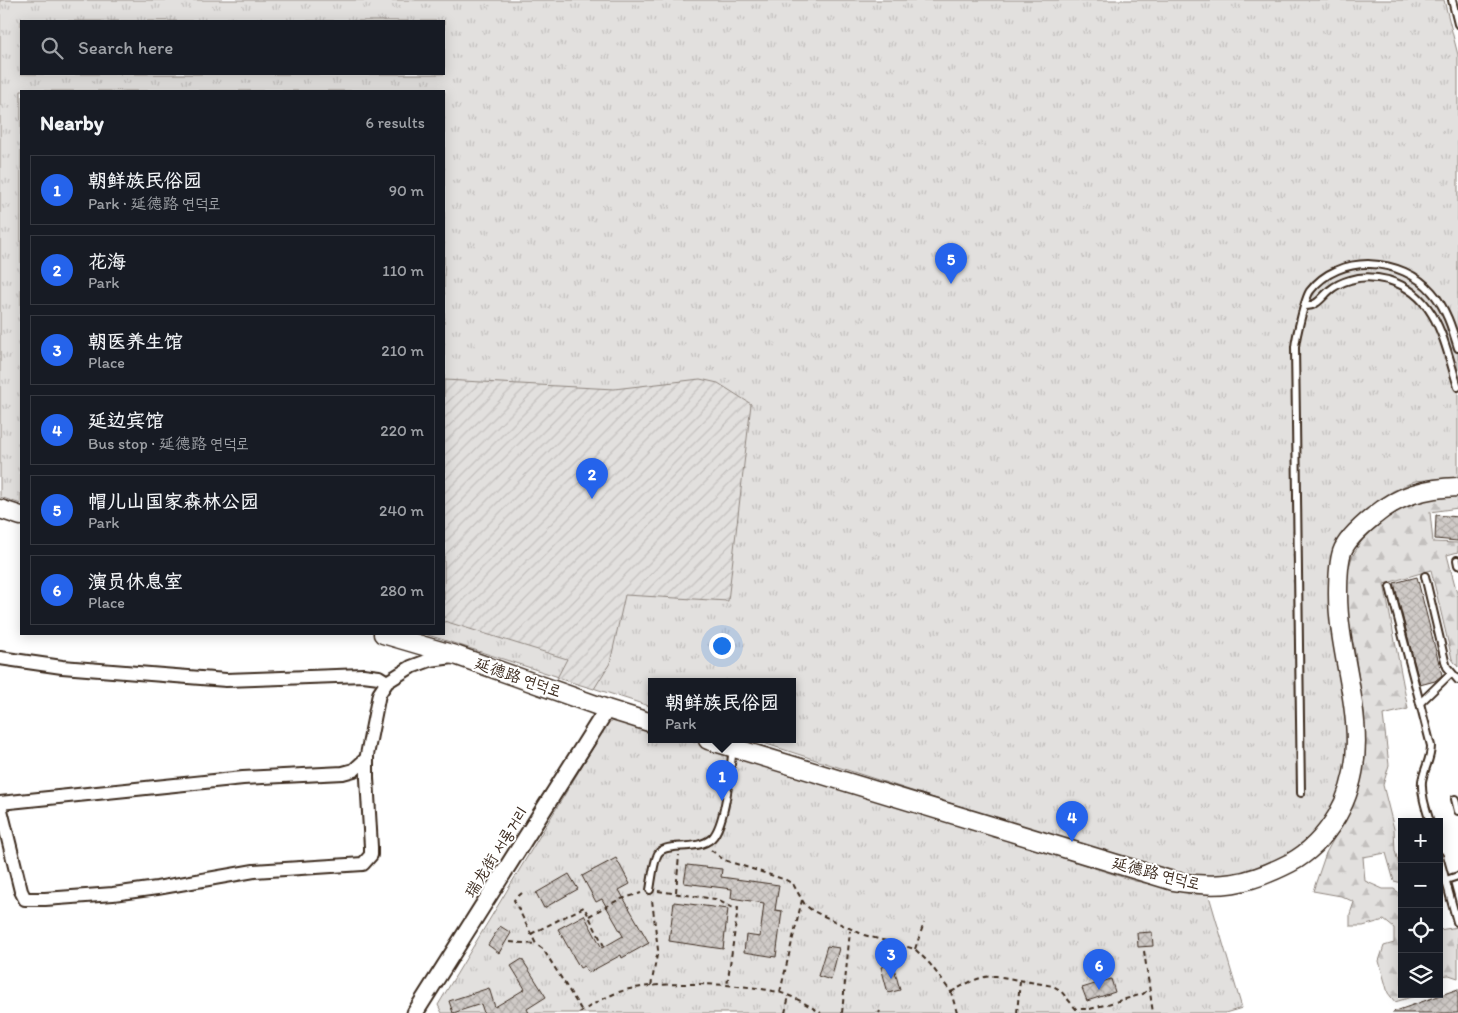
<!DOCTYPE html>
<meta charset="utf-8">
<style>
body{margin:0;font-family:Itim,"LXGW WenKai TC","Poor Story",sans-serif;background:#20242c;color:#f1f3f6}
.controls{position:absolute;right:15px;bottom:15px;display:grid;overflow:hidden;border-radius:0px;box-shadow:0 2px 12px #0003}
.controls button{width:45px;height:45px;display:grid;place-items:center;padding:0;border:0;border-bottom:1px solid #363941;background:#171b24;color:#f1f3f6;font:25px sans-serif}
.you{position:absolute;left:721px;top:645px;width:18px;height:18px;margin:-12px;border:4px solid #fff;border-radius:50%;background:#1a73e8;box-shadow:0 0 0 8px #1a73e833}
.badge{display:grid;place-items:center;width:32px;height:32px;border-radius:50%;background:#2563eb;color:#fff;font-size:16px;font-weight:700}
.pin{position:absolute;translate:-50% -41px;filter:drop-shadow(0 1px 2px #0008)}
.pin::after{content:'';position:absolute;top:26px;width:18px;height:15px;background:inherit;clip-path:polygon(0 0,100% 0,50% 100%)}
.popup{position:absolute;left:648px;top:678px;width:148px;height:65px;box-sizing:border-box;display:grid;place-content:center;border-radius:0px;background:#171b24;filter:drop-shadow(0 1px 4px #0005);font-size:16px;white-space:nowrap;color:#9ea1a6}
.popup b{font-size:19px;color:#f1f3f6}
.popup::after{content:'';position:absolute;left:50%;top:100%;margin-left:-10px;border:10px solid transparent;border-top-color:#171b24}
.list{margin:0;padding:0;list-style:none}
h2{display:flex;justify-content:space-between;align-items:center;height:65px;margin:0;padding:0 20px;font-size:21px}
h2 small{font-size:16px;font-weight:400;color:#9ea1a6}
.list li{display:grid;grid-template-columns:32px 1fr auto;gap:15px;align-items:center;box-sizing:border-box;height:70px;margin:0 10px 10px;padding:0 10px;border:1px solid #363941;border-radius:0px}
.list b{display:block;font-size:19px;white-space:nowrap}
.list p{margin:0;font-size:16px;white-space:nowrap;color:#9ea1a6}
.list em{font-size:16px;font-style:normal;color:#9ea1a6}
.icon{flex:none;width:28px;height:28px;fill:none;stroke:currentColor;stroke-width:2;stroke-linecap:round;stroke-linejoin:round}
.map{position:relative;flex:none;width:1458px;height:1013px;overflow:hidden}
.search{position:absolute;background:#171b24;box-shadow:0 2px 12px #0003;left:20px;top:20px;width:425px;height:55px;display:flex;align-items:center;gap:12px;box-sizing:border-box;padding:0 18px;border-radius:0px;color:#9ea1a6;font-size:19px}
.panel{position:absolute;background:#171b24;box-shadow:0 2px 12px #0003;left:20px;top:90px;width:425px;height:545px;border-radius:0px}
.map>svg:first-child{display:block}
.forest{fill:url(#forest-firs);stroke:#8e857e}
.park{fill:url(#park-tufts);stroke:#8e857e;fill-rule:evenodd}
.garden{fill:url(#garden-furrows);stroke:#8e857e}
.building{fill:url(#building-cross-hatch);stroke:#3b2a1e}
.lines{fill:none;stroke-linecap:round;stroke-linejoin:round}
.service-casing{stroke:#3b2a1e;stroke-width:10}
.minor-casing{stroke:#3b2a1e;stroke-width:16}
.tertiary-casing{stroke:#3b2a1e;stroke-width:19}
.secondary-casing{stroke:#3b2a1e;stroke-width:21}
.path{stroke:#3b2a1e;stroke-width:2;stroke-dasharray:5 4;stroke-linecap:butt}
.service{stroke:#fff;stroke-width:6}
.minor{stroke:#fff;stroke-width:12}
.tertiary{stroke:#fff;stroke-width:15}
.secondary{stroke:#fff;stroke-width:18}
.labels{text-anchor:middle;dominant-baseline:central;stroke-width:4;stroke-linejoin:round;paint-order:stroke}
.street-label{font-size:16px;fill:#3b2a1e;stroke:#fff}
</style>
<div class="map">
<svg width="1458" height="1013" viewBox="0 0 1458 1013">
<defs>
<pattern id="forest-firs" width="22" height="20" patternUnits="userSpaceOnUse" patternTransform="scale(1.25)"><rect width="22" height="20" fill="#e2e0de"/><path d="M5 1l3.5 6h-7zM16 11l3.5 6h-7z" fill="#c3c0be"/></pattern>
<pattern id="park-tufts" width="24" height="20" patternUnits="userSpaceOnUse" patternTransform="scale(1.25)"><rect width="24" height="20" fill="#e2e0de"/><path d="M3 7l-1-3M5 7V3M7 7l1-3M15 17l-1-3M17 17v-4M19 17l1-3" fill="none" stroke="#c3c0be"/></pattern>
<pattern id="garden-furrows" width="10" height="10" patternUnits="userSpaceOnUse" patternTransform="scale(1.25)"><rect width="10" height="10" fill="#e2e0de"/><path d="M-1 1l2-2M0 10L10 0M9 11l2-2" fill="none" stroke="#c3c0be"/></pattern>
<pattern id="building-cross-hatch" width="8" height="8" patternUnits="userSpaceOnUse" patternTransform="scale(1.25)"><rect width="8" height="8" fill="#cfcac7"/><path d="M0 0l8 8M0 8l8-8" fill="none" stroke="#b3aeaa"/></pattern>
</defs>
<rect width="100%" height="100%" fill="#fff"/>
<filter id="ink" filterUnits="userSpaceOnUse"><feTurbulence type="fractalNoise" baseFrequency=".02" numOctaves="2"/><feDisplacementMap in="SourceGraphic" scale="10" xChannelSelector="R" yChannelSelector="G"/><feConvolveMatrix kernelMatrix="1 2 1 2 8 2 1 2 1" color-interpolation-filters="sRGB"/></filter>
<g filter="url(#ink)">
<!-- forest -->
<g class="forest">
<polygon points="1458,493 1458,508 1430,512 1433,542 1458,543 1458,552 1447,555 1458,597 1458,667 1452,659 1431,570 1384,584 1408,709 1383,715 1389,765 1383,785 1394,829 1395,851 1402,875 1402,883 1394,881 1386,853 1363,857 1365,881 1383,889 1394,889 1402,895 1402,994 1418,995 1395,1002 1388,993 1379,961 1384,946 1394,943 1394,928 1384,920 1363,926 1350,926 1350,914 1354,902 1341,896 1313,891 1326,853 1349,811 1360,786 1365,758 1364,715 1354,646 1346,620 1345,581 1352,557 1362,540 1376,522 1405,501"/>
<polygon points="1458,927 1458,978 1449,975 1439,976 1439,930"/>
</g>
<!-- park -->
<g class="park">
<path d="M0 0H1444L1458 55V477L1415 481 1393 491 1373 505 1344 542 1335 566 1330 604 1348 704 1350 739 1344 784 1330 820 1301 853 1239 876 1173 875 754 740H792V682H652V707L425 634H444V91H21V504L0 497ZM21 21H444V74H21Z"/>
<polygon points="620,717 652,728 652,740 690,740 1135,881 1156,885 1207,889 1242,1008 1225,1013 442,1013 438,1005 609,721"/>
</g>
<!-- garden -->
<polygon class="garden" points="700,379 718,383 751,404 728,601 625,595 610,663 594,689 557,678 567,659 444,621 444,380 614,389"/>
<!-- building -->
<g class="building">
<polygon points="1436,515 1458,517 1458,541 1435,539"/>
<polygon points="1417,577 1442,675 1435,681 1420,685 1394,583"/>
<polygon points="616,858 630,884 619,890 649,943 622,958 621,955 588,973 584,966 580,968 558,929 584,915 602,948 623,936 602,899 596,902 582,876"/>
<polygon points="687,865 722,869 721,877 779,885 775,910 782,911 776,957 744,952 746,935 760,937 764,903 731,898 732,889 684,883"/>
<polygon points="569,874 578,889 544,908 536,893"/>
<polygon points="674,902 728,909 723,949 669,941"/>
<polygon points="500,926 511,933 499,953 488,945"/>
<polygon points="1152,932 1153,946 1138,947 1137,933"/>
<polygon points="827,946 839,948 831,980 818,976"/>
<polygon points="522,959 546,997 527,1009 529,1013 484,1013 481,1004 453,1013 449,1001 489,988 495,1007 525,989 511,966"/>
<polygon points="893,964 900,990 888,993 881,967"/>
<polygon points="1111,979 1115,992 1087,1001 1082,988"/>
<polygon points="1458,989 1458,1013 1393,1013 1393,1012"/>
</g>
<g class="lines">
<!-- service casing -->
<g class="service-casing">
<g id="service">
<polyline points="1452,0 1458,24"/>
<path d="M1305 306C1308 306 1313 305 1316 303 1321 300 1325 294 1330 290 1336 285 1343 282 1350 280 1362 276 1376 277 1388 280 1438 295 1444 343 1458 387"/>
<polyline points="1457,560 1458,565"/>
<polyline points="1425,576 1445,661 1447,667 1458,680"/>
<path d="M1390 587 1431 746C1431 759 1424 769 1422 781 1421 795 1426 809 1430 822"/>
<polyline points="1420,703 1451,673"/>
<path d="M1301 793 1295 347C1296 337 1305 298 1310 291 1339 253 1402 257 1432 292 1446 308 1452 328 1458 348"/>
<polyline points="1455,799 1458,811"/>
<polyline points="1439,856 1457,922"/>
<polyline points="1446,880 1458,876"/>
<path d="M650 890C652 879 653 866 657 856 662 840 696 853 712 838 726 824 730 769 733 748"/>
</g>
</g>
<!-- minor casing -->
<g class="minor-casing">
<g id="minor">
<polyline points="0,658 62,667 226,680 363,675 379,677 387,682"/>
<polyline points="0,803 243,778 343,773 354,770 367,758"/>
<polyline points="0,806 21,891 25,899 45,899 113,894 157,888 254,871 363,864 371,855 371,847 367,778 367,755 379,694 387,682 411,667 430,660 453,657"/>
</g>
</g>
<!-- tertiary casing -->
<g class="tertiary-casing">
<polyline id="tertiary" points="415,1013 607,709"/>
</g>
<!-- secondary casing -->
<g class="secondary-casing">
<g id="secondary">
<polyline points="0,509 21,516"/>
<polyline points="383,634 458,656 607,709 652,723"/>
<path d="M708 740 1173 881C1220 889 1247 885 1290 863 1311 852 1325 836 1337 816 1379 743 1338 669 1338 594 1338 581 1338 564 1342 552 1346 540 1364 524 1374 516 1399 495 1426 488 1458 487"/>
</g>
</g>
<!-- path -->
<g class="path">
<polyline points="711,850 724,860 786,880 793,884 805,905 813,911 864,935 915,949 930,964 951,992 957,1013"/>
<polyline points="658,891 715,899 731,907 738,908 727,986"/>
<polyline points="676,892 679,855"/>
<polyline points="522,893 514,900 536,944 543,949 582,1011"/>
<polyline points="589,916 618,900 641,893"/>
<polyline points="531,934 584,907 604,946"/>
<polyline points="510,942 536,944"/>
<polyline points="915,949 924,923"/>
<polyline points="1144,951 1153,1013"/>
<polyline points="651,986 658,950 652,900"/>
<polyline points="780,992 802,900"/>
<path d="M951 992C966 984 978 976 996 976L1053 986 1060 990 1076 1009H1090L1143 994 1149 989"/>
<path d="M579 1013C592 1005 605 997 619 992 653 980 738 983 773 991 791 994 806 1004 821 1013"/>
<polyline points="785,1013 789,996"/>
<polyline points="842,1013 850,931"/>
<polyline points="879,1013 880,1011"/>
<polyline points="1017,1013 1020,981"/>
</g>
<!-- service -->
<use href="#service" class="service"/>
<!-- minor -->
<use href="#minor" class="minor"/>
<!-- tertiary -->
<use href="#tertiary" class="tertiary"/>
<!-- secondary -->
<use href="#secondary" class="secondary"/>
</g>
</g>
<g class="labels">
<!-- street labels -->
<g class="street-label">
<text transform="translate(518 677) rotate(19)">延德路 연덕로</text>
<text transform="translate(496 852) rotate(-58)">瑞龙街 서룡거리</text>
<text transform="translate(1156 873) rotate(14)">延德路 연덕로</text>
</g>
</g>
</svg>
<div class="controls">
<button>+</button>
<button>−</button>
<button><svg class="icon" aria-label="locate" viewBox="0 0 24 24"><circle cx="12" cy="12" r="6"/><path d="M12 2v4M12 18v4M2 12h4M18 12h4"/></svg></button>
<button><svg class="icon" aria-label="layers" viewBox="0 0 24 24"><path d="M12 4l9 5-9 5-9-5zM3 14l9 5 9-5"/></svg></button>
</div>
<div class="you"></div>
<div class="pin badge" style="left:722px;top:801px">1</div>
<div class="popup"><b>朝鲜族民俗园</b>Park</div>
<div class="pin badge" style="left:592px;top:499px">2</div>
<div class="pin badge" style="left:891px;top:979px">3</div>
<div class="pin badge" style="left:1072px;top:842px">4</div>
<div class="pin badge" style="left:951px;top:284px">5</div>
<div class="pin badge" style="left:1099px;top:990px">6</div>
<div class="search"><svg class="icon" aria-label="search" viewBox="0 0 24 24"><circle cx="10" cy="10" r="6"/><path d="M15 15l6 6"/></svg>Search here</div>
<section class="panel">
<h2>Nearby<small>6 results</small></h2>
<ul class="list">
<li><span class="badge">1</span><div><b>朝鲜族民俗园</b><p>Park · 延德路 연덕로</p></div><em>90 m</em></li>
<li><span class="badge">2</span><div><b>花海</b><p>Park</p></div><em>110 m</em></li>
<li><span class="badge">3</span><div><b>朝医养生馆</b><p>Place</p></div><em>210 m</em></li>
<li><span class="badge">4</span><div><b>延边宾馆</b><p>Bus stop · 延德路 연덕로</p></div><em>220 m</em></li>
<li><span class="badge">5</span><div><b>帽儿山国家森林公园</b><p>Park</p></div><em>240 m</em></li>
<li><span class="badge">6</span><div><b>演员休息室</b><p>Place</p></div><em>280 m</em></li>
</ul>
</section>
</div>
